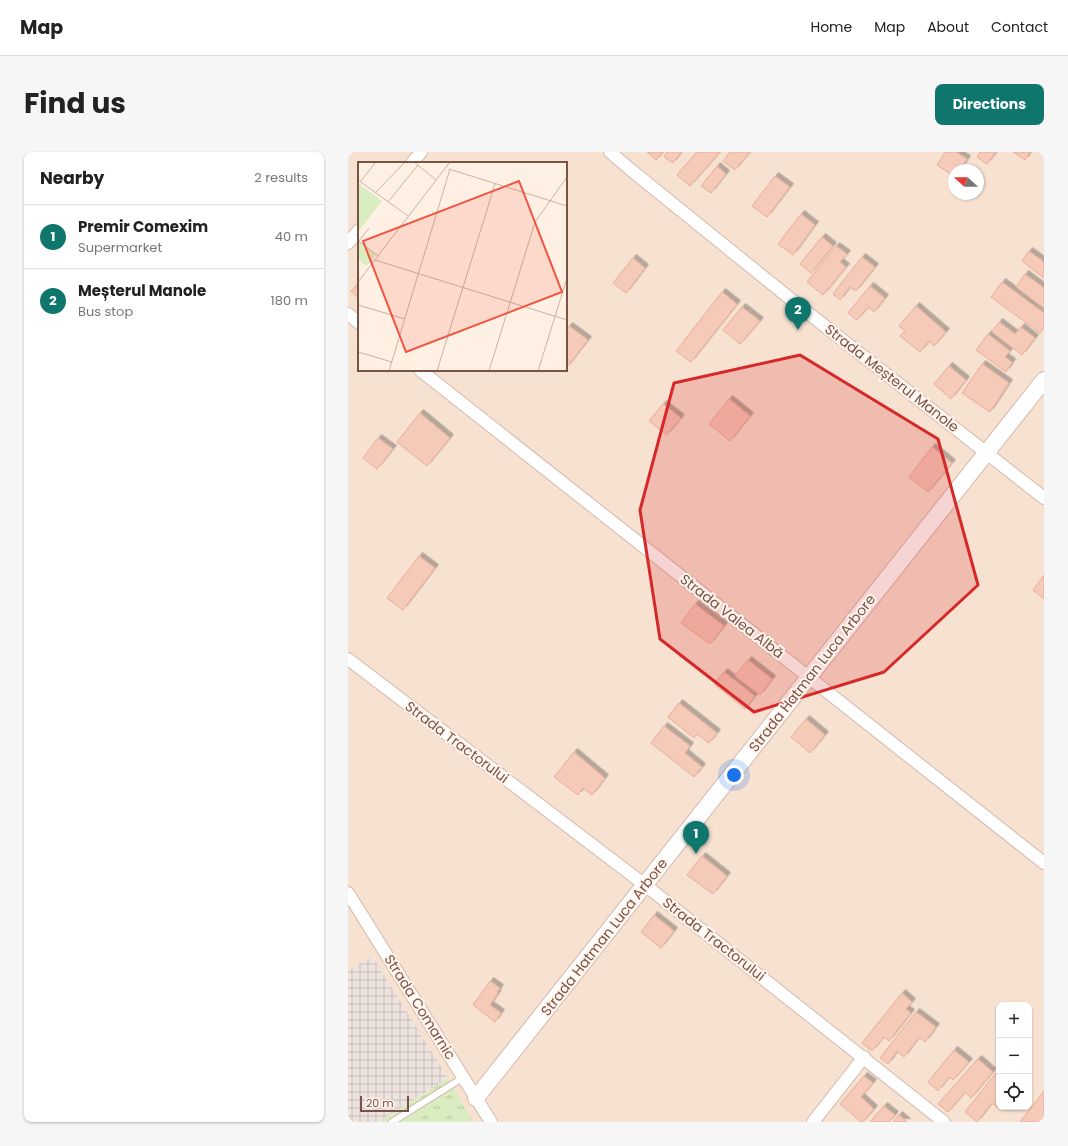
<!DOCTYPE html>
<meta charset="utf-8">
<style>
body{margin:0;font-family:Poppins,sans-serif;background:#f6f6f6;color:#222}
.controls{position:absolute;right:12px;bottom:12px;display:grid;overflow:hidden;border-radius:8px;box-shadow:0 1px 3px #0004}
.controls button{width:36px;height:36px;display:grid;place-items:center;padding:0;border:0;border-bottom:1px solid #e0e0e0;background:#fff;color:#222;font:20px sans-serif}
.compass{position:absolute;left:600px;top:12px;width:36px;height:36px;border-radius:50%;background:#fff;box-shadow:0 1px 3px #0004;rotate:291deg}
.scale{position:absolute;left:12px;bottom:10px;width:49px;box-sizing:border-box;padding-left:4px;border:2px solid #7a5347;border-top:0;font-size:11px;line-height:14px;white-space:nowrap;color:#7a5347;-webkit-text-stroke:3px #fff5ed;paint-order:stroke}
.you{position:absolute;left:386px;top:623px;width:14px;height:14px;margin:-10px;border:3px solid #fff;border-radius:50%;background:#1a73e8;box-shadow:0 0 0 6px #1a73e833}
.badge{display:grid;place-items:center;width:26px;height:26px;border-radius:50%;background:#0f766e;color:#fff;font-size:13px;font-weight:700}
.pin{position:absolute;translate:-50% -33px;filter:drop-shadow(0 1px 2px #0008)}
.pin::after{content:'';position:absolute;top:21px;width:14px;height:12px;background:inherit;clip-path:polygon(0 0,100% 0,50% 100%)}
.list{margin:0;padding:0;list-style:none}
h2{display:flex;justify-content:space-between;align-items:center;height:52px;margin:0;padding:0 16px;font-size:17px}
h2 small{font-size:13px;font-weight:400;color:#767676}
.list li{display:grid;grid-template-columns:26px 1fr auto;gap:12px;align-items:center;box-sizing:border-box;height:64px;padding:0 16px;border-top:1px solid #e0e0e0}
.list b{display:block;font-size:15px;white-space:nowrap}
.list p{margin:0;font-size:13px;white-space:nowrap;color:#767676}
.list em{font-size:13px;font-style:normal;color:#767676}
.icon{flex:none;width:22px;height:22px;fill:none;stroke:currentColor;stroke-width:2;stroke-linecap:round;stroke-linejoin:round}
.map{position:relative;flex:none;width:696px;height:970px;overflow:hidden;border-radius:8px}
header{display:flex;align-items:center;gap:24px;box-sizing:border-box;height:56px;padding:0 20px;background:#fff;border-bottom:1px solid #e0e0e0}
header strong{font-size:19px}
nav{display:flex;gap:22px;margin-inline-start:auto;font-size:14px}
.intro{display:flex;align-items:center;justify-content:space-between;box-sizing:border-box;height:96px;padding:0 24px}
h1{margin:0;font-size:28px}
.button{padding:10px 18px;border-radius:8px;background:#0f766e;color:#fff;font-size:14px;font-weight:700}
main{display:flex;gap:24px;padding:0 24px}
aside{flex:1;background:#fff;border-radius:8px;box-shadow:0 1px 3px #0004}
.map>svg:first-child{display:block}
.residential{fill:#f7e2d2;fill-rule:evenodd}
.industrial{fill:url(#industrial-grid)}
.grass{fill:url(#grass-tufts)}
.building{fill:#f6cab9;stroke:#eaad98;filter:url(#shadow)}
.lines{fill:none;stroke-linecap:round;stroke-linejoin:round}
.service-casing{stroke:#d4b9ac;stroke-width:8}
.minor-casing{stroke:#d4b9ac;stroke-width:14}
.tertiary-casing{stroke:#d4b9ac;stroke-width:18}
.service{stroke:#fff;stroke-width:6}
.minor{stroke:#fff;stroke-width:12}
.tertiary{stroke:#fff;stroke-width:16}
.marked{fill:#d62828;fill-opacity:0.2;stroke:#d62828;stroke-width:3;stroke-linejoin:round}
.labels{text-anchor:middle;dominant-baseline:central;stroke-width:4;stroke-linejoin:round;paint-order:stroke}
.street-label{font-size:14px;fill:#7a5347;stroke:#fff5ed}
.inset-road{fill:none;stroke:#c9b2a5;stroke-width:1}
.view{fill:#f3513f;fill-opacity:0.15;stroke:#f3513f;stroke-width:2}
.inset-edge{fill:none;stroke:#7a5347;stroke-width:2}
</style>
<header>
<strong>Map</strong>
<nav><a>Home</a><a>Map</a><a>About</a><a>Contact</a></nav>
</header>
<div class="intro"><h1>Find us</h1><a class="button">Directions</a></div>
<main>
<aside>
<h2>Nearby<small>2 results</small></h2>
<ul class="list">
<li><span class="badge">1</span><div><b>Premir Comexim</b><p>Supermarket</p></div><em>40 m</em></li>
<li><span class="badge">2</span><div><b>Meșterul Manole</b><p>Bus stop</p></div><em>180 m</em></li>
</ul>
</aside>
<div class="map">
<svg width="696" height="970" viewBox="0 0 696 970">
<defs>
<pattern id="industrial-grid" width="8" height="8" patternUnits="userSpaceOnUse"><rect width="8" height="8" fill="#eee4df"/><path d="M0 4h8M4 0v8" fill="none" stroke="#c6bbb7"/></pattern>
<pattern id="grass-tufts" width="24" height="20" patternUnits="userSpaceOnUse"><rect width="24" height="20" fill="#d9edc1"/><path d="M3 7l-1-3M5 7V3M7 7l1-3M15 17l-1-3M17 17v-4M19 17l1-3" fill="none" stroke="#b5c39f"/></pattern>
<filter id="shadow"><feDropShadow dx="3.5" dy="-3.5" stdDeviation="0" flood-color="#0004"/></filter>
</defs>
<rect width="100%" height="100%" fill="#fef1e4"/>
<!-- residential -->
<path class="residential" d="M0 0H696V970H125L24 804 0 819ZM11 11H218V218H11ZM606 18H630V42H606ZM651 853H681V955H651Z"/>
<!-- industrial -->
<polygon class="industrial" points="24,804 100,926 31,970 0,970 0,819"/>
<!-- grass -->
<polygon class="grass" points="100,926 125,970 31,970"/>
<!-- building -->
<g class="building">
<polygon points="299,0 315,0 308,8"/>
<polygon points="319,0 333,0 325,11 316,5"/>
<polygon points="349,0 372,0 342,34 329,23"/>
<polygon points="382,0 402,0 387,18 375,9"/>
<polygon points="597,0 608,0 619,7 612,18 606,18 606,24 589,13"/>
<polygon points="632,0 648,0 639,12 629,5"/>
<polygon points="665,0 682,0 677,8"/>
<polygon points="369,14 378,22 363,41 353,34"/>
<polygon points="427,24 442,35 419,65 404,54"/>
<polygon points="453,62 467,73 445,103 430,92"/>
<polygon points="474,85 485,94 463,121 452,112"/>
<polygon points="488,94 499,102 492,110 498,115 475,143 459,130"/>
<polygon points="681,99 696,110 696,126 674,109"/>
<polygon points="514,105 527,115 508,139 502,135 492,148 485,142"/>
<polygon points="285,106 297,116 278,141 265,131"/>
<polygon points="677,122 696,136 696,156 668,135"/>
<polygon points="654,130 696,161 696,175 692,181 643,145"/>
<polygon points="11,132 11,147 3,139"/>
<polygon points="522,134 537,146 526,160 520,155 509,168 500,161"/>
<polygon points="374,140 389,152 343,210 328,199"/>
<polygon points="568,154 598,180 586,194 581,189 572,200 552,184 557,179 551,174"/>
<polygon points="394,155 412,169 392,192 375,178"/>
<polygon points="651,170 667,182 673,175 687,186 674,203 644,180"/>
<polygon points="221,174 240,188 218,216 218,178"/>
<polygon points="640,182 662,199 657,205 664,210 658,220 628,198"/>
<polygon points="634,212 661,231 642,260 614,241"/>
<polygon points="601,214 618,228 603,247 586,232"/>
<polygon points="381,247 402,264 382,289 361,272"/>
<polygon points="315,252 333,266 319,283 301,269"/>
<polygon points="72,261 102,286 79,314 49,290"/>
<polygon points="30,286 45,297 29,317 15,306"/>
<polygon points="584,295 604,311 580,340 561,325"/>
<polygon points="71,404 87,416 55,458 39,446"/>
<polygon points="696,423 696,447 685,438"/>
<polygon points="347,452 376,474 362,492 333,471"/>
<polygon points="400,508 424,527 412,543 387,524"/>
<polygon points="376,520 407,544 397,557 366,532"/>
<polygon points="331,551 369,581 361,591 349,582 346,586 320,565"/>
<polygon points="458,567 477,583 462,601 443,585"/>
<polygon points="316,574 342,594 337,601 354,615 346,625 303,591"/>
<polygon points="226,600 257,626 244,643 235,636 230,643 206,625"/>
<polygon points="354,704 379,724 365,742 339,723"/>
<polygon points="306,763 326,779 313,796 293,780"/>
<polygon points="142,829 152,836 149,840 150,841 142,853 153,861 147,870 125,853"/>
<polygon points="554,841 564,850 558,857 563,861 541,889 536,885 524,899 514,891"/>
<polygon points="568,860 588,875 577,890 571,885 556,905 549,899 540,912 532,906"/>
<polygon points="606,898 621,910 605,928 601,925 590,939 580,930"/>
<polygon points="630,907 645,920 623,946 617,940 600,960 590,952"/>
<polygon points="651,917 651,952 649,955 644,951 629,970 617,960"/>
<polygon points="516,924 525,931 513,945 526,957 515,970 513,970 492,952"/>
<polygon points="696,939 696,970 672,970"/>
<polygon points="536,954 547,963 541,970 522,970"/>
<polygon points="551,963 559,970 545,970"/>
</g>
<g class="lines">
<!-- service casing -->
<g class="service-casing">
<polyline id="service" points="44,970 116,925"/>
</g>
<!-- minor casing -->
<g class="minor-casing">
<g id="minor">
<polyline points="262,0 283,18 450,153 696,346"/>
<polyline points="64,11 73,0"/>
<polyline points="0,91 11,78"/>
<polyline points="0,162 11,171"/>
<polyline points="72,218 696,711"/>
<polyline points="0,507 297,733 596,970"/>
<polyline points="0,741 143,970"/>
<polyline points="465,970 516,905"/>
</g>
</g>
<!-- tertiary casing -->
<g class="tertiary-casing">
<polyline id="tertiary" points="128,946 696,228"/>
</g>
<!-- service -->
<use href="#service" class="service"/>
<!-- minor -->
<use href="#minor" class="minor"/>
<!-- tertiary -->
<use href="#tertiary" class="tertiary"/>
</g>
<!-- marked area -->
<path class="marked" d="M452 203 590 287 630 433 536 520 406 560 312 487 292 358 326 231Z"/>
<g class="labels">
<!-- street labels -->
<g class="street-label">
<text transform="translate(544 226) rotate(38)">Strada Meșterul Manole</text>
<text transform="translate(384 464) rotate(38)">Strada Valea Albă</text>
<text transform="translate(464 521) rotate(-52)">Strada Hatman Luca Arbore</text>
<text transform="translate(109 590) rotate(37)">Strada Tractorului</text>
<text transform="translate(256 785) rotate(-52)">Strada Hatman Luca Arbore</text>
<text transform="translate(366 787) rotate(38)">Strada Tractorului</text>
<text transform="translate(72 855) rotate(58)">Strada Comarnic</text>
</g>
</g>
<!-- overview -->
<g transform="translate(10 10)">
<rect width="209" height="209" fill="#fef1e4"/>
<path d="M0 21 24 39 0 70ZM0 78 19 92 8 104 0 97Z" fill="#d9edc1"/>
<path class="inset-road" d="M56 0 78 18M91 7 209 44M0 18 50 54M2 20 18 0M17 31 47 0M30 40 60 3M0 79 20 94M0 80 11 66M17 98 209 158M0 120 92 0M0 143 47 157M0 190 34 200M31 209 92 7M79 209 137 22M131 209 177 60 209 15M180 209 209 116"/>
<path class="view" d="M161 19 204 130 48 190 5 79Z"/>
<rect width="209" height="209" class="inset-edge"/>
</g>
</svg>
<div class="controls">
<button>+</button>
<button>−</button>
<button><svg class="icon" aria-label="locate" viewBox="0 0 24 24"><circle cx="12" cy="12" r="6"/><path d="M12 2v4M12 18v4M2 12h4M18 12h4"/></svg></button>
</div>
<svg class="compass" viewBox="-18 -18 36 36"><path d="M0-13l5 13h-10z" fill="#e53935"/><path d="M0 13l5-13h-10z" fill="#767676"/></svg>
<div class="scale">20 m</div>
<div class="you"></div>
<div class="pin badge" style="left:348px;top:702px">1</div>
<div class="pin badge" style="left:450px;top:178px">2</div>
</div>
</main>
